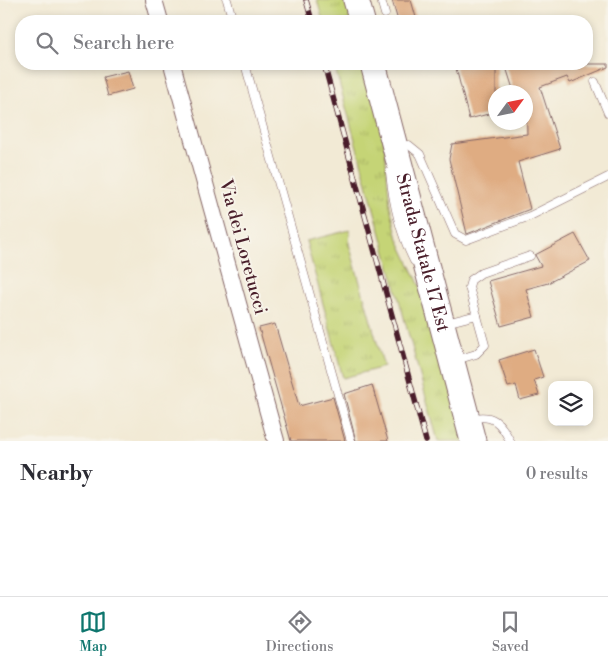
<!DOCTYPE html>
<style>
body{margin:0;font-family:"Libre Bodoni",serif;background:#f7f7f7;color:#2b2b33}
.controls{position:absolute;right:15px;bottom:15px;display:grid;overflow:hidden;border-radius:10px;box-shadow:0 2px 8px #0003}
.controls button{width:45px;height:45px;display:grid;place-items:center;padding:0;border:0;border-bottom:1px solid #e1e1e2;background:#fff;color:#2b2b33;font:25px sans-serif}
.compass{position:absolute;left:488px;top:85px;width:45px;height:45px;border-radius:50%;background:#fff;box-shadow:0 2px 8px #0003;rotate:57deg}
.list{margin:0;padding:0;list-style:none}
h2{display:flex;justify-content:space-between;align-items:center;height:65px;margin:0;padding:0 20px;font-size:21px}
h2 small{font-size:16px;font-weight:400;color:#7c7c81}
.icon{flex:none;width:28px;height:28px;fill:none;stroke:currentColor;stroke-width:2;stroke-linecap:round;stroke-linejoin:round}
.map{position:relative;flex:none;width:608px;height:441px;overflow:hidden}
.search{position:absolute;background:#fff;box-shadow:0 2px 8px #0003;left:15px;right:15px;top:15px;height:55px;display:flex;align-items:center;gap:12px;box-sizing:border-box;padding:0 18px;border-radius:20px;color:#7c7c81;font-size:19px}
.sheet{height:155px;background:#fff}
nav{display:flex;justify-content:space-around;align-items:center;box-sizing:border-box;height:70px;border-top:1px solid #e1e1e2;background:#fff;font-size:14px;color:#7c7c81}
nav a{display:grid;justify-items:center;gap:2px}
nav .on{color:#0f766e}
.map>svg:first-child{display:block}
.grass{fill:url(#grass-tufts);stroke:#887a50}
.building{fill:#dfac82}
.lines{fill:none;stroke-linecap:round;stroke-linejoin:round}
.service-casing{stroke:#856666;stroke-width:9}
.minor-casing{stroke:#856666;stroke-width:18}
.primary-casing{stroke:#856666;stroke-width:27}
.service{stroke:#fff;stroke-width:8}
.minor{stroke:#fff;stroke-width:16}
.primary{stroke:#fff;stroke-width:25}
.rail-casing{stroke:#4a1f2b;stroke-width:5.5}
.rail{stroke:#f7f3e8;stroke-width:4;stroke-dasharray:11;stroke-linecap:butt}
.labels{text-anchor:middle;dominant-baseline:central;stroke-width:4;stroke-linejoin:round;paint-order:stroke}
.street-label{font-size:18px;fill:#4a1f2b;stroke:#f7f3e8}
</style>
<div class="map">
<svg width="608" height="441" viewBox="0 0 608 441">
<defs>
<pattern id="grass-tufts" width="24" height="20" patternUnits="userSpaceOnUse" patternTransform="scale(1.25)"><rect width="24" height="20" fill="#c5d476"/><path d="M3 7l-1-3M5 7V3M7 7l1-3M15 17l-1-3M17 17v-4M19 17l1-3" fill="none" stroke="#abb666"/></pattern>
</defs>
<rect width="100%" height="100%" fill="#f7f3e8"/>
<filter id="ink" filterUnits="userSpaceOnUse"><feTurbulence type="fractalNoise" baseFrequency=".02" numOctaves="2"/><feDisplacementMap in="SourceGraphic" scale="10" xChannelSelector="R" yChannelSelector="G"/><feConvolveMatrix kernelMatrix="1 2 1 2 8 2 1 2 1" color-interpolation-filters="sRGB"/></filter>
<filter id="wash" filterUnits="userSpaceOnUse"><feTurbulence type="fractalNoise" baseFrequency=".0096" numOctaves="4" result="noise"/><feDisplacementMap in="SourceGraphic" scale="20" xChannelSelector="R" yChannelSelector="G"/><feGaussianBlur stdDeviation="1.12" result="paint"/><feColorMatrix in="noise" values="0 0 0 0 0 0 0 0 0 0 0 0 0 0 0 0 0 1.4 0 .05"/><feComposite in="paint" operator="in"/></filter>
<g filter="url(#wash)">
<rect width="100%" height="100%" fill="#f2ead5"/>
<!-- grass -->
<g class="grass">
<polygon points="317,0 352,0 358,21 323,21"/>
<polygon points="334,64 368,64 383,127 390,206 398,239 420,286 467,441 438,441"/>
<polygon points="350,230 349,244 384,367 343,378 306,241"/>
</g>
<g id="blocks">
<!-- building -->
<g class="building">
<polygon points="392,0 411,0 417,21 398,21"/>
<polygon points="455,64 496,64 496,112 469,119"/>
<polygon points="505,64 608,64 608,67 570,83 567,77 540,87 560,149 518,162 530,209 467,234 449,159 452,144 527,134 526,92 514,92"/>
<polygon points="128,71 133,89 108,96 103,77"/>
<polygon points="575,234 590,261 548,283 526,289 534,317 501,326 488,281 541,266 535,255"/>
<polygon points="275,324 299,406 333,397 345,441 291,441 259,328"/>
<polygon points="534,349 543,377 534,380 539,395 520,400 516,385 508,387 499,360"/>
<polygon points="372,385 388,441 356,441 344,394"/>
</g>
</g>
</g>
<g filter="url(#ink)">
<use href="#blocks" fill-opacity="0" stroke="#856666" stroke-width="1"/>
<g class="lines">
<!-- service casing -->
<g class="service-casing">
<g id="service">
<polyline points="227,0 233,21"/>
<polyline points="381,0 385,14"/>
<polyline points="245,64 351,441"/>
<polyline points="595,82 608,113"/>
<polyline points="397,146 409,145 420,154 455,234 466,240 530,216 608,177"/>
<path d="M390 172C393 203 400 233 414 261"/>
<polyline points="446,323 477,315"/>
<polyline points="456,360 476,354 485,345 469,287 471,280 481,273 530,256"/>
<path d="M471 419C493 413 501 423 510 441"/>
</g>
</g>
<!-- minor casing -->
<g class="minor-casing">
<g id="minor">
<polyline points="154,0 160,21"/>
<polyline points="172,64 276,441"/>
</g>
</g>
<!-- primary casing -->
<g class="primary-casing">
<g id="primary">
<polyline points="356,0 362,21"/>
<path id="s1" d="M373 64 473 441"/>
</g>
</g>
<!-- service -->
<use href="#service" class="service"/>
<!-- minor -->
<use href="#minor" class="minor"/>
<!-- primary -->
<use href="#primary" class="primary"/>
<!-- rail casing -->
<g class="rail-casing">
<g id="rail">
<polyline points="306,0 312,21"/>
<polyline points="324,64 426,441"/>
</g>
</g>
<!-- rail -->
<use href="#rail" class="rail"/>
</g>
</g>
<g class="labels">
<!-- street labels -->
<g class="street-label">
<text transform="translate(243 247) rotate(75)">Via dei Loretucci</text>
<text stroke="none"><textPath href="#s1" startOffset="195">Strada Statale 17 Est</textPath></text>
</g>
</g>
</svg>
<div class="controls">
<button><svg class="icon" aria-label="layers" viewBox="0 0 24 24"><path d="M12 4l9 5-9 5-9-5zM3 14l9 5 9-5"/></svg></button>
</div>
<svg class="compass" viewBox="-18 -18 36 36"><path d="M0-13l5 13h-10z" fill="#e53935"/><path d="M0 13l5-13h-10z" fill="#7c7c81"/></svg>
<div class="search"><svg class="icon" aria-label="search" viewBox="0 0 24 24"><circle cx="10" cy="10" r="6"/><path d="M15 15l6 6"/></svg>Search here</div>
</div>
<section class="sheet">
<h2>Nearby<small>0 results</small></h2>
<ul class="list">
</ul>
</section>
<nav>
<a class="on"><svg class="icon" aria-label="map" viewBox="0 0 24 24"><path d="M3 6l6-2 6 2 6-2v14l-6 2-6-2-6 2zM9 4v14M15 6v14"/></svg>Map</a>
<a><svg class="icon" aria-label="directions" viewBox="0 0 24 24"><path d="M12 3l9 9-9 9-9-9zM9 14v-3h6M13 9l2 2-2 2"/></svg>Directions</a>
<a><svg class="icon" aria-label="saved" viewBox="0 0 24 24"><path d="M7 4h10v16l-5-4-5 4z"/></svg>Saved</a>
</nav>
